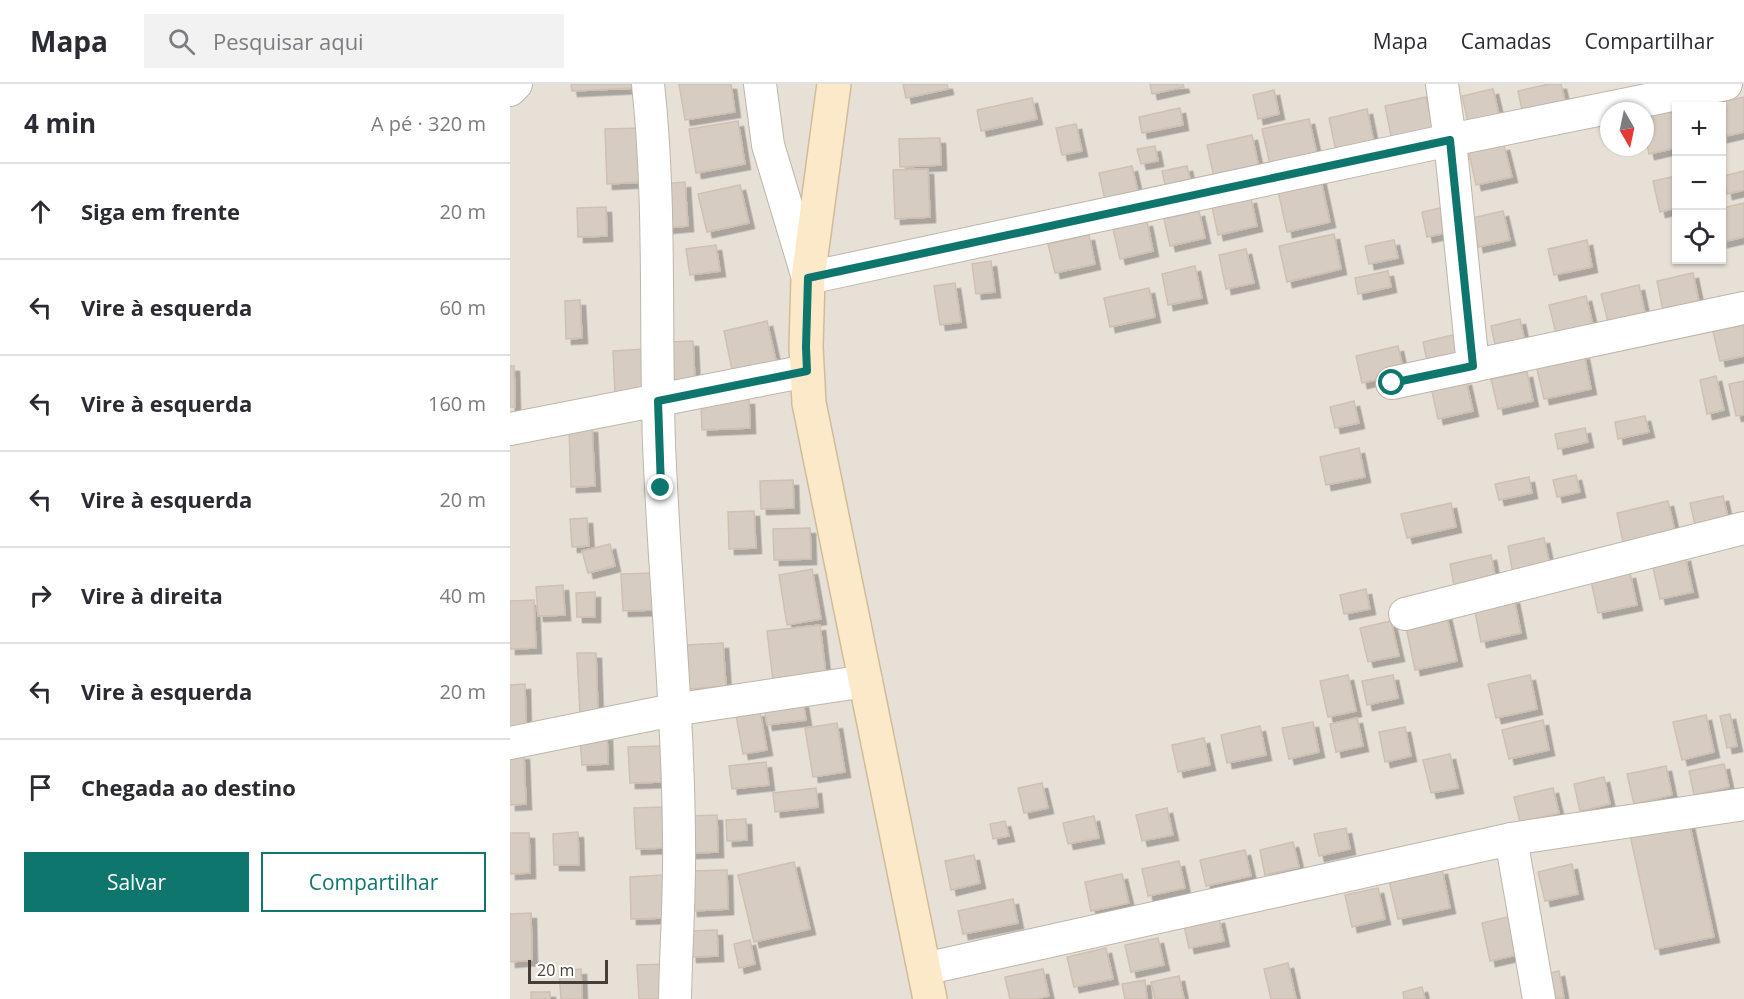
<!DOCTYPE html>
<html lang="pt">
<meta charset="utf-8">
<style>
body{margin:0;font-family:"Open Sans",sans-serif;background:#f2f2f3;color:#2b2b33}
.controls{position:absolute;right:18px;top:18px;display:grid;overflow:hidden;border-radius:0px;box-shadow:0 2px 4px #0004}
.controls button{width:54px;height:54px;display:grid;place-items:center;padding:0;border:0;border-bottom:2px solid #e1e1e2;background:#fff;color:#2b2b33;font:30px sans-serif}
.compass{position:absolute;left:1090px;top:18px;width:54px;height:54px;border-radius:50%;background:#fff;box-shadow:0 2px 4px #0004;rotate:171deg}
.scale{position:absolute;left:18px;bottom:15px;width:80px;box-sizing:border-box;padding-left:6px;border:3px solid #463f37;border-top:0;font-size:16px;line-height:21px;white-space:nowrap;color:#463f37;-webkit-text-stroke:4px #fff;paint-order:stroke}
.stop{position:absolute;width:18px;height:18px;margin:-14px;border:4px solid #0f766e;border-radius:50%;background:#fff}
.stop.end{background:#0f766e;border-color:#fff;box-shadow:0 2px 6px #0008}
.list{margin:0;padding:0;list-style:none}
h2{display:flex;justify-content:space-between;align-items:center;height:78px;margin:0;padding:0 24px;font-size:26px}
h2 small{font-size:20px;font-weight:400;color:#7c7c81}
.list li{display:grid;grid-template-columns:39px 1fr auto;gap:18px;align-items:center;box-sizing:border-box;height:96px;padding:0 24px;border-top:2px solid #e1e1e2}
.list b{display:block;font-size:22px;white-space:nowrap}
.list em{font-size:20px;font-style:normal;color:#7c7c81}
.actions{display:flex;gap:12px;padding:18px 24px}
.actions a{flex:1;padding:14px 0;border:2px solid #0f766e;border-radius:0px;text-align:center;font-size:21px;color:#0f766e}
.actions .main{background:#0f766e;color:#fff}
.icon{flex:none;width:33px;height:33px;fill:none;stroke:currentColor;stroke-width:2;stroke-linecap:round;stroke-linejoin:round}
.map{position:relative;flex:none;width:1234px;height:915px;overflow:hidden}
header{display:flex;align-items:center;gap:36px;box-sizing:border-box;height:84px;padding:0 30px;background:#fff;border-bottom:2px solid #e1e1e2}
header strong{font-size:28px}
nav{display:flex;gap:33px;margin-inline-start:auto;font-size:21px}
.search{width:420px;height:54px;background:#f2f2f3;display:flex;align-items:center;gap:15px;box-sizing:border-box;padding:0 21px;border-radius:0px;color:#7c7c81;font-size:22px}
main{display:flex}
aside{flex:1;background:#fff}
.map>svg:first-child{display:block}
.residential{fill:#e7e0d7;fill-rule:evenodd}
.building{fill:#d7ccc1;stroke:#cfc0b2;stroke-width:1.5;filter:url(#shadow)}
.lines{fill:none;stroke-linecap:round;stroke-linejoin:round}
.minor-casing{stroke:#beb5ab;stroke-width:34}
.secondary-casing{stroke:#d1bb9a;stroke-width:36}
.minor{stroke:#fff;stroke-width:32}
.secondary{stroke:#fce9ca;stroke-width:33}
.route{stroke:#0f766e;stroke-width:8}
</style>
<header>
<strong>Mapa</strong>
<div class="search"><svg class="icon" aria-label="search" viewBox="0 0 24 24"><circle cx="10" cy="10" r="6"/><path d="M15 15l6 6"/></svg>Pesquisar aqui</div>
<nav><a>Mapa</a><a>Camadas</a><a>Compartilhar</a></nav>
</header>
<main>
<aside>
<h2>4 min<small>A pé · 320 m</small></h2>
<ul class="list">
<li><svg class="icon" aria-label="ahead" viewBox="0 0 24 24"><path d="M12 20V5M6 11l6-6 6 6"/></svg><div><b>Siga em frente</b></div><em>20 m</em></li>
<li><svg class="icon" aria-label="left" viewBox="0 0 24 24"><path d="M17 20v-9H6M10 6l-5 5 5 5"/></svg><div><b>Vire à esquerda</b></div><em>60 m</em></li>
<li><svg class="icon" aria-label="left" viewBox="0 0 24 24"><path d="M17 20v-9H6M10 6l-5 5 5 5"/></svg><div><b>Vire à esquerda</b></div><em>160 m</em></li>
<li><svg class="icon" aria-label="left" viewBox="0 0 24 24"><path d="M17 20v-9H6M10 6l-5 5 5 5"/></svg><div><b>Vire à esquerda</b></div><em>20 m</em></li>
<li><svg class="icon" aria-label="right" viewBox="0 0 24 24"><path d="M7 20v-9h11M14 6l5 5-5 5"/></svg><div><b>Vire à direita</b></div><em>40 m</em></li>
<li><svg class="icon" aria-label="left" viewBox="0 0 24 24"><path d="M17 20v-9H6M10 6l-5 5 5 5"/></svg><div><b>Vire à esquerda</b></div><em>20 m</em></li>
<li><svg class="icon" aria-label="arrive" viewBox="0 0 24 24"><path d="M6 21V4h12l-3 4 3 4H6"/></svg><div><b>Chegada ao destino</b></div></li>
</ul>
<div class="actions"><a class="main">Salvar</a><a>Compartilhar</a></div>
</aside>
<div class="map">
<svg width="1234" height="915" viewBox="0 0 1234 915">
<defs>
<filter id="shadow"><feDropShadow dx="5.5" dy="5.5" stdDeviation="0" flood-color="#0004"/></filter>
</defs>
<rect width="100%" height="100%" fill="#f3efe9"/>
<!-- residential -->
<path class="residential" d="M0 0H1234V915H0ZM1166 22H1212V176H1166ZM1099 27H1135V63H1099Z"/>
<!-- building -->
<g class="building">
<polygon points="61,0 124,0 125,4 62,7"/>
<polygon points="169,0 221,0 225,28 175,36"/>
<polygon points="393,0 437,0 438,5 396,14"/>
<polygon points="640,0 673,0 674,3 642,10"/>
<polygon points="1039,0 1051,0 1057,26 1014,35 1008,7"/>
<polygon points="983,5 990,35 959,42 952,12"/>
<polygon points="764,6 769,30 748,35 743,11"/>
<polygon points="916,13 924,47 882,56 875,22"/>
<polygon points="1234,13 1234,48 1212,53 1212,22 1195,22"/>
<polygon points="522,14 527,35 471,47 467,26"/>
<polygon points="1166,22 1166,64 1139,70 1135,51 1135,28"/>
<polygon points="670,24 673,41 632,49 629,33"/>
<polygon points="857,25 865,64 827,72 819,34"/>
<polygon points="799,35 808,75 761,85 752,45"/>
<polygon points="228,37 235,80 186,89 179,45"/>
<polygon points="566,40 572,67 552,71 546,44"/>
<polygon points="132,44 134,98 97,100 95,45"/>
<polygon points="742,51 750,89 705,98 697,61"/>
<polygon points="430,54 431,81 390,83 389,55"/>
<polygon points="994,61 1002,93 966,101 959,69"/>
<polygon points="645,62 648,77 631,80 627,65"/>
<polygon points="622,82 629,113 596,120 589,89"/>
<polygon points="677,82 682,103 657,109 652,87"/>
<polygon points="418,85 420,133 385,135 383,86"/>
<polygon points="1234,87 1234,106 1217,110 1213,92"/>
<polygon points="810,92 820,138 777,148 767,102"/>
<polygon points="1166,92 1166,124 1150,128 1143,97"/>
<polygon points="175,98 178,142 156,144 152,100"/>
<polygon points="230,101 239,139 197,148 188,110"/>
<polygon points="741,114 747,142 708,151 702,123"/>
<polygon points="1234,119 1234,153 1212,158 1212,124"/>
<polygon points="96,123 97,152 68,153 67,124"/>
<polygon points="935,123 940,148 917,153 912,128"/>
<polygon points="689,127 695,154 660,162 654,135"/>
<polygon points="993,127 1000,156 968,163 962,134"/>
<polygon points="637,137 643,167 610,175 603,145"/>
<polygon points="824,150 831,185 777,198 769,162"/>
<polygon points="579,151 585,180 545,189 538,160"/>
<polygon points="884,156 888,174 859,180 855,162"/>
<polygon points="1077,156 1082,183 1044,191 1038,165"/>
<polygon points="206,161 210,187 180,191 176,165"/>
<polygon points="736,165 744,199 716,205 709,171"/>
<polygon points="481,177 485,208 466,210 462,180"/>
<polygon points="685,182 692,214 658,221 652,190"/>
<polygon points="878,187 881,203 848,210 845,194"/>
<polygon points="1183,189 1190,223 1154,231 1147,197"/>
<polygon points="445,199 451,238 430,241 424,202"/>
<polygon points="1129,201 1136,234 1099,242 1091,210"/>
<polygon points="639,204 645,233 600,243 594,214"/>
<polygon points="1076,212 1083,241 1046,249 1039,221"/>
<polygon points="70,216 72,254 56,255 55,217"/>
<polygon points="1010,235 1015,259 986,265 981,242"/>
<polygon points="1234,236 1234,272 1210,277 1202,243"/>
<polygon points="257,237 268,286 224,295 214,247"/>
<polygon points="943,251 948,275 918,281 913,258"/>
<polygon points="183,257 185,298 161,299 159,258"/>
<polygon points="888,262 894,289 852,299 846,272"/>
<polygon points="135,265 136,308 105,310 103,267"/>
<polygon points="1074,270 1081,305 1034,315 1026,281"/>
<polygon points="0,282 4,282 5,323 0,323"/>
<polygon points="1017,288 1023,317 988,325 981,295"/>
<polygon points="1206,292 1214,326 1197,330 1190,296"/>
<polygon points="956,296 963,327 928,335 921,303"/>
<polygon points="1234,297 1234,331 1226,332 1219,300"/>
<polygon points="239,315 240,344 192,346 191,317"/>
<polygon points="844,317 849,339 825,344 820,323"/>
<polygon points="1135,332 1139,348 1108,355 1105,338"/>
<polygon points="82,343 85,402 61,403 59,344"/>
<polygon points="1075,344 1078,358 1048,365 1045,350"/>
<polygon points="849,364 855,393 816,401 810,373"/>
<polygon points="1066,391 1070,408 1047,413 1043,396"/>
<polygon points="1019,393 1022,409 989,416 985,400"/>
<polygon points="283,396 284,424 251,425 250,397"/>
<polygon points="1213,412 1219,438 1186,445 1180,419"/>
<polygon points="1158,417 1166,452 1114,463 1107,429"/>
<polygon points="941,419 946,443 897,454 891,430"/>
<polygon points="244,427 246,464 219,465 218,428"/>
<polygon points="77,434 79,462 62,463 60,435"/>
<polygon points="300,444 301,475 264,476 263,445"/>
<polygon points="1034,454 1040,482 1003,490 998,462"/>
<polygon points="100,460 105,482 78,489 72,467"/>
<polygon points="981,471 986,497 945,507 940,480"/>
<polygon points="1175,472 1183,508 1150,515 1142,479"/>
<polygon points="302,485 311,535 277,541 269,491"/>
<polygon points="144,489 145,526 113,527 111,490"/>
<polygon points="1120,489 1127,521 1088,529 1081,497"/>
<polygon points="53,501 55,531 28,532 26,503"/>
<polygon points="856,505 860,525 834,530 830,511"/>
<polygon points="85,508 85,533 67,533 66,509"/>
<polygon points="1004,514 1011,549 971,558 964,523"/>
<polygon points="24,516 26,564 0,565 0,517"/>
<polygon points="936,529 947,577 905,586 895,538"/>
<polygon points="881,537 889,572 858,578 850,544"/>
<polygon points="310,541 316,591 263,597 257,547"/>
<polygon points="213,559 216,602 179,605 177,561"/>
<polygon points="67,569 86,569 88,629 70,630"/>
<polygon points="838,591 846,627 818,633 810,597"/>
<polygon points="883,591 888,614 857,621 852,597"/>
<polygon points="1020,591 1027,625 986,634 978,600"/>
<polygon points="15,600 16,644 0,645 0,601"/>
<polygon points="293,618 296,636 257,641 254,623"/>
<polygon points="250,627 257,666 233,670 226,631"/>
<polygon points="1220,630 1227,662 1217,664 1210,632"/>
<polygon points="1196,631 1204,668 1172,676 1163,638"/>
<polygon points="847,634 853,662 826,668 820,640"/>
<polygon points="1033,636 1039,666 999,675 992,646"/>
<polygon points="803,638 809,668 779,675 772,644"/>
<polygon points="327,639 335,688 303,693 295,644"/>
<polygon points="750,642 756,671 717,679 711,651"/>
<polygon points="895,643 901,672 875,678 869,648"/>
<polygon points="97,651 98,680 72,681 70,652"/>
<polygon points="694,654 700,681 668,688 662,661"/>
<polygon points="151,662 152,698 120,699 118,663"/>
<polygon points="14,670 16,720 0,721 0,671"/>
<polygon points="940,670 948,704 921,709 913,676"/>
<polygon points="256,678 259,701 222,705 219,682"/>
<polygon points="1214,680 1219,703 1184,711 1179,687"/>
<polygon points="1156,682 1162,711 1124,720 1117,690"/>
<polygon points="1094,693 1100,720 1070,727 1064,700"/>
<polygon points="532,699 538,724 514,729 508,704"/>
<polygon points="306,704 308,723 265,728 263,709"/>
<polygon points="1043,704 1049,729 1010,738 1004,713"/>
<polygon points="152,723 154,764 126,765 124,724"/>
<polygon points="657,724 663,751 632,757 626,731"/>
<polygon points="207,731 208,768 181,769 179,732"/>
<polygon points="584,732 589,754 558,760 553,739"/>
<polygon points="236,735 237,756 217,757 216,736"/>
<polygon points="495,737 499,752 483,755 480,740"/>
<polygon points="1179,738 1204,853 1145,865 1120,751"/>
<polygon points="836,744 840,765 809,772 804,750"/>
<polygon points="68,748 69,781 44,781 43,750"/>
<polygon points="0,749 19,749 20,789 0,790"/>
<polygon points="783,758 789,783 755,791 750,766"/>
<polygon points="735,766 741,792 696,802 690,776"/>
<polygon points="464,771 470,799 441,806 435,777"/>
<polygon points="669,777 675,804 638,812 632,785"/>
<polygon points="284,778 300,845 244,858 228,791"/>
<polygon points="1062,780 1068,810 1035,817 1028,788"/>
<polygon points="932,785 940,824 888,835 879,796"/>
<polygon points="217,786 218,825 182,827 180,787"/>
<polygon points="612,790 619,819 581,827 575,798"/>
<polygon points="153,791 155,834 121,835 120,793"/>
<polygon points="868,804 875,835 842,843 835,811"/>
<polygon points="503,815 508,839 453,850 448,827"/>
<polygon points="21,829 22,876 0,878 0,830"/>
<polygon points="1002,832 1011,870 980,877 972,839"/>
<polygon points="709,834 714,857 679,864 674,842"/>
<polygon points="207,846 208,872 181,873 180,847"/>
<polygon points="648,854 654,881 621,888 615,861"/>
<polygon points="240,856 245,880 229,884 224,860"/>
<polygon points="596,864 603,895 564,903 557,873"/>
<polygon points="778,879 786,915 761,915 754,885"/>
<polygon points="157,880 158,915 129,915 127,881"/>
<polygon points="71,885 72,915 51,915 49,887"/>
<polygon points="533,885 539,912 526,915 500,915 495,893"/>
<polygon points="1049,887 1054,914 1037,915 1032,891"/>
<polygon points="669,892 674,915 645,915 641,898"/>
<polygon points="635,896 637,915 615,915 612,900"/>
<polygon points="912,903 915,915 894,915 893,908"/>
<rect x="21" y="908" width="19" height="7"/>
</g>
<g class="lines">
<!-- minor casing -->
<g class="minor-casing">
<g id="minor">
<path d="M138 0C151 119 145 239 149 359 154 490 168 622 169 754 170 808 166 861 165 915"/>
<polyline points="250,0 258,61 298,194 940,56 1216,0"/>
<polyline points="932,0 940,56 963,282"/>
<polyline points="0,6 6,0"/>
<polyline points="882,299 1234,224"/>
<polyline points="0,345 297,287"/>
<polyline points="895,530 1234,444"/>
<polyline points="0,659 163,626 356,597"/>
<polyline points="1001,755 1029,915"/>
<polyline points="414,885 1001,755 1234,720"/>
</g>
</g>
<!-- secondary casing -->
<g class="secondary-casing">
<polyline id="secondary" points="324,0 298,194 296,263 299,319 420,915"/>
</g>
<!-- minor -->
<use href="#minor" class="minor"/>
<!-- secondary -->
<use href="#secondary" class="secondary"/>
</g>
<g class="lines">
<!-- route -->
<polyline class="route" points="151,404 148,317 297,287 296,263 298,194 940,56 963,282 882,299"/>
</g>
</svg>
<div class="controls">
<button>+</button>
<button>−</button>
<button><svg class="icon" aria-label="locate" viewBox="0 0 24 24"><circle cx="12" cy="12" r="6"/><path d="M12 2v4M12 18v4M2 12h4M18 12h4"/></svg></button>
</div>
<svg class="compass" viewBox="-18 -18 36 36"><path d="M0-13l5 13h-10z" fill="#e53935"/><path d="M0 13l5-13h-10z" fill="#7c7c81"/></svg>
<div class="scale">20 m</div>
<div class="stop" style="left:882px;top:299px"></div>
<div class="stop end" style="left:151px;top:404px"></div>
</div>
</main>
